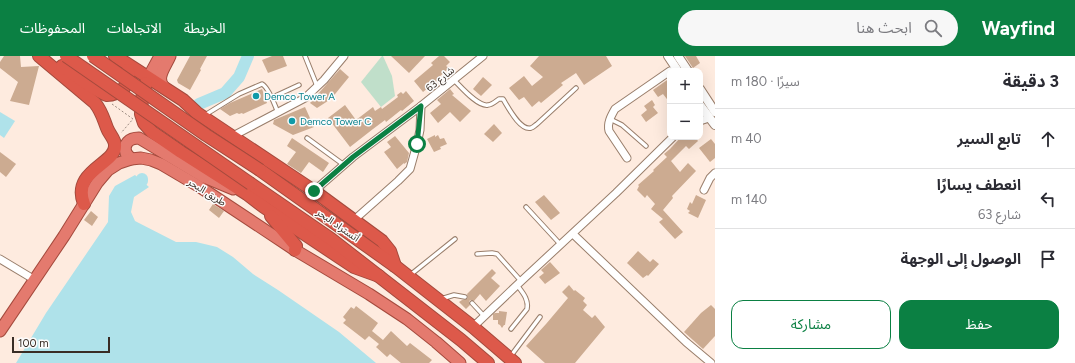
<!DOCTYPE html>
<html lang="ar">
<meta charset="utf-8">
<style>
body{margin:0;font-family:Figtree,"Noto Sans Arabic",sans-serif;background:#f7f7f7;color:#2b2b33;direction:rtl}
.controls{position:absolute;right:12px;top:12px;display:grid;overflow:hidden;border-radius:8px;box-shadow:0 4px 16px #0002}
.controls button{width:36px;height:36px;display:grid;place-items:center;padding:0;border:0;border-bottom:1px solid #e1e1e2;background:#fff;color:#2b2b33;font:20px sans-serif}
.scale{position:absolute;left:12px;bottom:10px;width:98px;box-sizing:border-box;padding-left:4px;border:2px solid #392d25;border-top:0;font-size:11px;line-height:14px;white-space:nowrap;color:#392d25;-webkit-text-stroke:3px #fcfcfc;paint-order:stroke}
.stop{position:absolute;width:12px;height:12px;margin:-9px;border:3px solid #0b8043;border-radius:50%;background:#fff}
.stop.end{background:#0b8043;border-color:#fff;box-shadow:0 1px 4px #0008}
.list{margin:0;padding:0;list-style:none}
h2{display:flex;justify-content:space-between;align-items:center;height:52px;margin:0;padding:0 16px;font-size:17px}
h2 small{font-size:13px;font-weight:400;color:#7c7c81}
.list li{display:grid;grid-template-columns:26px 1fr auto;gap:12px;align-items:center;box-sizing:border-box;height:60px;padding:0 16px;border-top:1px solid #e1e1e2}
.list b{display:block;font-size:15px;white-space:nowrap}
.list p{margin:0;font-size:13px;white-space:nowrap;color:#7c7c81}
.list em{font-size:13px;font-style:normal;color:#7c7c81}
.actions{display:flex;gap:8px;padding:12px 16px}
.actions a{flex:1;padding:9px 0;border:1px solid #0b8043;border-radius:12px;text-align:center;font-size:14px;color:#0b8043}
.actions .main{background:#0b8043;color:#fff}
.icon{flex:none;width:22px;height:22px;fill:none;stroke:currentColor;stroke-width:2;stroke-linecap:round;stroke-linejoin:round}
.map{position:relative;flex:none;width:715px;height:307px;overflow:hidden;direction:ltr}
header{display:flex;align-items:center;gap:24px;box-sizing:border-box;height:56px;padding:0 20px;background:#0b8043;color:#fff}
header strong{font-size:19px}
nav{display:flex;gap:22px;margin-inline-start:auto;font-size:14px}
.search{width:280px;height:36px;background:#f7f7f7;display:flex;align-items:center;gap:10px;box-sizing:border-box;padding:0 14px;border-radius:22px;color:#7c7c81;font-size:15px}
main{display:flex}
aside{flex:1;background:#fff}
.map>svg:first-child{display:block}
.green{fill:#c0dfca}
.water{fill:#afe2ea}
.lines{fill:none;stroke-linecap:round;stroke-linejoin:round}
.river{stroke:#afe2ea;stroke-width:12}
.building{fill:#ccab91}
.service-casing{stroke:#997e6b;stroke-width:5.5}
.minor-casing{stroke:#997e6b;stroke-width:9}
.tertiary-casing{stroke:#997e6b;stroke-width:10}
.trunk-casing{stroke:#a44a3d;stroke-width:13}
.motorway-casing{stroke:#a44a3d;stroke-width:14}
.path{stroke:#9b8b81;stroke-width:1;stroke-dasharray:2 2;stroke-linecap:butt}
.service{stroke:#fff;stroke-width:3.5}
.minor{stroke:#fff;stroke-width:7}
.tertiary{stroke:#fff;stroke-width:8}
.trunk{stroke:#e47a6e;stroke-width:11}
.motorway{stroke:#dd594a;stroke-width:12}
.motorway-bridge-casing{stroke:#a44a3d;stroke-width:14;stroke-linecap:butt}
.motorway-bridge{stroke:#dd594a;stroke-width:12}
.route{stroke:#0b8043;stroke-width:5}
.culture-dot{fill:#0f9aa8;stroke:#fcfcfc;stroke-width:1.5}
.labels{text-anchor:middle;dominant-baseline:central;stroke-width:3;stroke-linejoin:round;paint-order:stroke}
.street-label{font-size:10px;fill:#392d25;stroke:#fcfcfc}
.culture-label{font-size:10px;fill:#0d838f;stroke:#fcfcfc;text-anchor:start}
</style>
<header>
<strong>Wayfind</strong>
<div class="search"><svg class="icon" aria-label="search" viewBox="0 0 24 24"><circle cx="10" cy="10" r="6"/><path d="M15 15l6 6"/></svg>ابحث هنا</div>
<nav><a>الخريطة</a><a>الاتجاهات</a><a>المحفوظات</a></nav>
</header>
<main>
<aside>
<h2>3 دقيقة<small>سيرًا · 180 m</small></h2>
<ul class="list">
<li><svg class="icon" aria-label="ahead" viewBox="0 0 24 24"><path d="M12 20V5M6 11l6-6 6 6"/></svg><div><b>تابع السير</b></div><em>40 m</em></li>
<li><svg class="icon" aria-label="left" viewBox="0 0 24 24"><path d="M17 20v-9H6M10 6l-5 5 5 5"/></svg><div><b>انعطف يسارًا</b><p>شارع 63</p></div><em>140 m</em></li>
<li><svg class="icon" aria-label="arrive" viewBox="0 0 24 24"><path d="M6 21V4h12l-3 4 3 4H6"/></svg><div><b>الوصول إلى الوجهة</b></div></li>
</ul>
<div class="actions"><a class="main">حفظ</a><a>مشاركة</a></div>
</aside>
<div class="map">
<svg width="715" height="307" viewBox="0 0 715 307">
<rect width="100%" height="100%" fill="#feebdf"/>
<!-- green -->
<polygon class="green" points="382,0 383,0 392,20 395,40 381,51 361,26"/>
<!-- water -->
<g class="water">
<polygon points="0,56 15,65 4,82 0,79"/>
<polygon points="135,119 149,131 134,141 131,156 135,165 176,186 196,186 217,191 233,201 253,218 278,234 339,276 376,307 16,307 46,257 108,166 109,140 115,130"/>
</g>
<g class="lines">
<!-- river -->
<g class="river">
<polyline points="199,48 225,37 239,21 248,0"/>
<polyline points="142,125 142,123"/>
</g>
</g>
<!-- building -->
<g class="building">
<polygon points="4,0 20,0 21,11 39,10 29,49 10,45 18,26 0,12 0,6"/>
<polygon points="190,0 207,0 200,13 201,14 190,34 178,27 177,24"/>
<polygon points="272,0 283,0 287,10 268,17 262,4"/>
<polygon points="391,0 425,0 409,17"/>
<polygon points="439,0 444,0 450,6 446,10 449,12 438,22 439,23 423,36 414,25 433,9 431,7"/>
<polygon points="539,0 606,0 612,10 584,29 576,17 561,27 563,29 541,47 539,45 532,51 524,41 519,44 509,32 524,20 532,30 543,21 530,10"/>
<polygon points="685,0 696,0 700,7 693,12"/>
<polygon points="340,13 349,21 331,43 317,52 310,47"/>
<polygon points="483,21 492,29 481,40 473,33"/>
<polygon points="670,22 670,47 663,38 658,41 653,34"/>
<polygon points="262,33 267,47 243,58 242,57 239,58 237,57 230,60 220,53 230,47"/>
<polygon points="450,33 454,38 452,39 471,55 460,66 450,56 438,67 430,57 441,48 437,44"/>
<polygon points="406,35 414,45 402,55 401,54 386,66 385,64 373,73 350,91 328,62 345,49 356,64 373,51 375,55 381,51 382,53 398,41 397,39 401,36 403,38"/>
<polygon points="652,44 655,49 653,51 658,57 646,66 641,59 647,54 644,50"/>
<polygon points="305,51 314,71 293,79 273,68 274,64"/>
<polygon points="494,68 502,77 493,86 484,78"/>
<polygon points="435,79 435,81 438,79 440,83 444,82 447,88 440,91 441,93 434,96 427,83"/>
<polygon points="395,80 409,97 407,106 404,108 404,107 397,113 384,96 391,91 387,86"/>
<polygon points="681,81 695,81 698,85 689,93 686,90 671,105 680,116 688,107 696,115 672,140 673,142 663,154 683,176 675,183 659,166 663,163 651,153 655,148 647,139 645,142 637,134 639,130 638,129 654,115 653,114 667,101 664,98 670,93"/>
<polygon points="292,82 329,107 323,116 309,106 301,117 287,108 296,96 287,90"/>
<polygon points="711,83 715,88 715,102 710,106 699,92"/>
<polygon points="0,96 16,108 6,121 0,116"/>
<polygon points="544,139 560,157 551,164 535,146"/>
<polygon points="696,139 706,144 698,162 688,157 690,155 687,153 690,146 692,148"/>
<polygon points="213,148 224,155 219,162 209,154"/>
<polygon points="91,155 98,161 92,170 84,164"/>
<polygon points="638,195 650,206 653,203 659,208 648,220 647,219 643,222 627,207"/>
<polygon points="550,206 560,217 545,228 539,221 544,217 541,214"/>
<polygon points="492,213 496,217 491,222 500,230 486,245 480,238 474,245 470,244 469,246 470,249 466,253 459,246 462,244 467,243 468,241 467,238"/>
<polygon points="569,229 574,235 575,234 585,242 583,245 587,249 583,254 592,262 595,259 605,271 575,307 545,307 526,290 546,268 568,242 562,236"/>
<polygon points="711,249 715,253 715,280 703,293 684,276 701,257"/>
<polygon points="356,250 378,267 372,275 383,284 391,275 407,290 410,287 432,304 429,307 401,307 390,298 387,301 376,291 379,288 369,280 365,284 343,267 346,264 343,261 351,251 354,253"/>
<polygon points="499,255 507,256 505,269 504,269 502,272 500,269 498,268 498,264 493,264 493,258 495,257 499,257"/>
</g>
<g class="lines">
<!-- service casing -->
<g class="service-casing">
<g id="service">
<polyline points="305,0 317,30"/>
<path d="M454 24C461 31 478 51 488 49 492 49 496 45 499 43H503C508 51 520 75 531 72 534 71 535 69 537 68L576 32"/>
<polyline points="271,42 299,29"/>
<path d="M205 59 239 38 262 28C268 31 275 49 278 57"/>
<polyline points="610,63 622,69 646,90"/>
<polyline points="307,82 344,109"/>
<polyline points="526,151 561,189"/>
<polyline points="477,198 492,197 497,198 521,225"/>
<polyline points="409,220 455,183"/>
<polyline points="441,243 454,239 465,241"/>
<polyline points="472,247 484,260"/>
<path d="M511 273 527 253C529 243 522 236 517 229"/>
<polyline points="510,301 540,261"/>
</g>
</g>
<!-- minor casing -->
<g class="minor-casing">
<g id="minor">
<polyline points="700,65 709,62"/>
<polyline points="231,81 305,42 324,24 344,0"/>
<path d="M627 102 609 75C607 67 611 60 615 53L670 15"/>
<polyline points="704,134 710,122 715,117"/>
<polyline points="314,135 353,101 421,50 483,0"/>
<polyline points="354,164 398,125 410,113 417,88 420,74 421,50"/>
<polyline points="573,178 686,286 711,307"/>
<polyline points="0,203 35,224"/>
<polyline points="473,271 517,229 616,137 673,81"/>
</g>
</g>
<!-- tertiary casing -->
<g class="tertiary-casing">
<g id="tertiary">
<polyline points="668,0 678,15"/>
<polyline points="678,0 688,15"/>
<polyline points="700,33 715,56"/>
<polyline points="700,49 715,69"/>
</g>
</g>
<!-- trunk casing -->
<g class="trunk-casing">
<g id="trunk">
<polyline points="148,22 160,0"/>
<path d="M164 31C155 22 166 10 170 0"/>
<path d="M131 103 126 97C123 88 129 82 139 82L204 121 233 133"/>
<polyline points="0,275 64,180 97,127 108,114 119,107 131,103 141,102 151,104 161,108 200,131 295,194 369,238 407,263 436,286 460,307"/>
</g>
</g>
<!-- motorway casing -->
<g class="motorway-casing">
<g id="motorway">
<path d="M39 0 95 47C102 56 103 62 107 72 109 78 115 83 115 89 117 108 71 114 84 148"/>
<polyline points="115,0 183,44 197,57 314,135 382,185 390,195 395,210"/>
<path d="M62 10C70 16 101 38 107 39 113 39 120 36 124 32 128 26 129 20 128 14"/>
<polyline points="146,27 142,42 141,58 144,67 152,76 181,96 247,138 264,151 354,211 379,220"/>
<polyline points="260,114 395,210 473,271 515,307"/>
<polyline points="251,128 331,183 461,284 488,307"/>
<polyline points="271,160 296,190 295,194"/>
</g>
</g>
<!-- path -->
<polyline class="path" points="112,48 133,63 121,77"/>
<!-- service -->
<use href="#service" class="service"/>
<!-- minor -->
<use href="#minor" class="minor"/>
<!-- tertiary -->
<use href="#tertiary" class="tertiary"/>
<!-- trunk -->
<use href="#trunk" class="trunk"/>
<!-- motorway -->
<use href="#motorway" class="motorway"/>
<!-- motorway-bridge casing -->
<g class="motorway-bridge-casing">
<g id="motorway-bridge">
<polyline points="66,0 251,128"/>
<polyline points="93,0 206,79 260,114"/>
</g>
</g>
<!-- motorway-bridge -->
<use href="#motorway-bridge" class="motorway-bridge"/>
</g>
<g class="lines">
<!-- route -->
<polyline class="route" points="314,135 353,101 421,50 417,88"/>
</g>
<!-- markers -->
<g class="culture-dot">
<circle cx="256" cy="40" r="4"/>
<circle cx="292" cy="65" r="4"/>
</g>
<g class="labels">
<!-- street labels -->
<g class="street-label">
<text transform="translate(440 23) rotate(-39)">شارع 63</text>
<text transform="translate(207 136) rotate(32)">طريق البحر</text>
<text transform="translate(338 169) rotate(35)">أتستراد البحر</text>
</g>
<!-- culture labels -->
<g class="culture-label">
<text x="264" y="40">Demco Tower A</text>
<text x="300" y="65">Demco Tower C</text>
</g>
</g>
</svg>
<div class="controls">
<button>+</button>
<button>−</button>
</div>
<div class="scale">100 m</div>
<div class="stop" style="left:417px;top:88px"></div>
<div class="stop end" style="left:314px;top:135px"></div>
</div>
</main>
